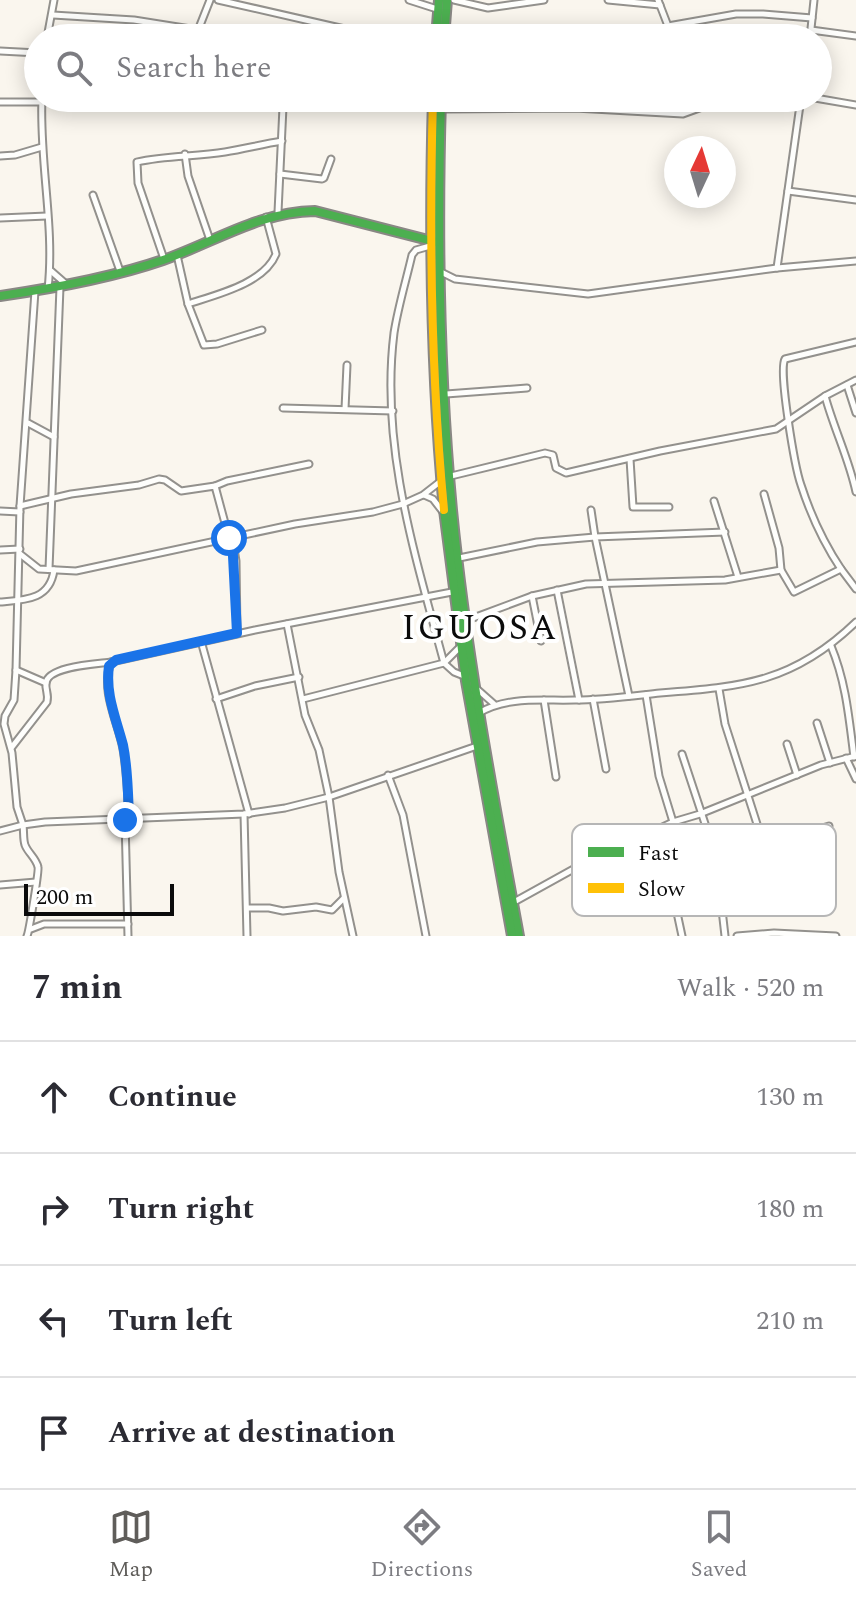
<!DOCTYPE html>
<meta charset="utf-8">
<style>
body{margin:0;font-family:Spectral,serif;background:#f2f2f3;color:#2b2b33}
.compass{position:absolute;left:664px;top:136px;width:72px;height:72px;border-radius:50%;background:#fff;box-shadow:0 4px 20px #0003;rotate:4deg}
.scale{position:absolute;left:24px;bottom:20px;width:150px;box-sizing:border-box;padding-left:8px;border:4px solid #0b0b0b;border-top:0;font-size:22px;line-height:28px;white-space:nowrap;color:#0b0b0b;-webkit-text-stroke:6px #fff;paint-order:stroke}
.stop{position:absolute;width:24px;height:24px;margin:-18px;border:6px solid #1a73e8;border-radius:50%;background:#fff}
.stop.end{background:#1a73e8;border-color:#fff;box-shadow:0 2px 8px #0008}
.list{margin:0;padding:0;list-style:none}
h2{display:flex;justify-content:space-between;align-items:center;height:104px;margin:0;padding:0 32px;font-size:34px}
h2 small{font-size:26px;font-weight:400;color:#7c7c81}
.list li{display:grid;grid-template-columns:52px 1fr auto;gap:24px;align-items:center;box-sizing:border-box;height:112px;padding:0 32px;border-top:2px solid #e1e1e2}
.list b{display:block;font-size:30px;white-space:nowrap}
.list em{font-size:26px;font-style:normal;color:#7c7c81}
.icon{flex:none;width:44px;height:44px;fill:none;stroke:currentColor;stroke-width:2;stroke-linecap:round;stroke-linejoin:round}
.map{position:relative;flex:none;width:856px;height:936px;overflow:hidden}
.search{position:absolute;background:#fff;box-shadow:0 4px 20px #0003;left:24px;right:24px;top:24px;height:88px;display:flex;align-items:center;gap:20px;box-sizing:border-box;padding:0 28px;border-radius:44px;color:#7c7c81;font-size:30px}
.sheet{height:552px;background:#fff}
nav{display:flex;justify-content:space-around;align-items:center;box-sizing:border-box;height:112px;border-top:2px solid #e1e1e2;background:#fff;font-size:22px;color:#7c7c81}
nav a{display:grid;justify-items:center;gap:4px}
nav .on{color:#5f5d5a}
.map>svg:first-child{display:block}
.lines{fill:none;stroke-linecap:round;stroke-linejoin:round}
.street-casing{stroke:#93918d;stroke-width:9}
.fast-casing{stroke:#898784;stroke-width:12}
.slow-casing{stroke:#898784;stroke-width:12}
.street{stroke:#fefefc;stroke-width:5}
.fast{stroke:#4caf50;stroke-width:8}
.slow{stroke:#ffc107;stroke-width:8}
.route{stroke:#1a73e8;stroke-width:10}
.labels{text-anchor:middle;dominant-baseline:central;stroke-width:8;stroke-linejoin:round;paint-order:stroke}
.quarter-label{font-size:36px;letter-spacing:2px;fill:#0b0b0b;stroke:#fff}
.key{fill:#fff;stroke:#b6b6b6;stroke-width:2}
.key-label{font-size:22px;fill:#0b0b0b}
</style>
<div class="map">
<svg width="856" height="936" viewBox="0 0 856 936">
<rect width="100%" height="100%" fill="#faf6ee"/>
<g class="lines">
<!-- street casing -->
<g class="street-casing">
<g id="street">
<polyline points="218,0 384,38"/>
<polyline points="409,0 437,9"/>
<polyline points="454,0 488,8 544,0"/>
<polyline points="608,0 660,5"/>
<polyline points="658,0 668,26 679,38"/>
<polyline points="53,15 134,20 197,30"/>
<polyline points="668,26 736,14 763,14 812,18"/>
<polyline points="811,30 856,36"/>
<polyline points="47,38 54,0"/>
<polyline points="195,38 210,0"/>
<polyline points="810,38 814,0"/>
<polyline points="0,51 38,53"/>
<path d="M42 98C39 161 55 226 48 289"/>
<polyline points="138,98 208,98"/>
<polyline points="227,98 275,101 283,107 278,212"/>
<polyline points="701,98 706,106"/>
<polyline points="815,98 856,105"/>
<polyline points="0,102 42,102"/>
<polyline points="442,109 575,108 683,114 716,102 751,98"/>
<polyline points="185,154 188,176 210,240"/>
<polyline points="0,156 15,155 42,147"/>
<polyline points="280,174 322,179 324,178 331,159"/>
<polyline points="788,191 856,200"/>
<polyline points="93,195 120,271"/>
<polyline points="0,218 47,216"/>
<path d="M430 246 416 250 412 255C406 281 398 307 394 333 380 446 415 555 444 663L454 672 464 676"/>
<polyline points="177,255 188,304 204,345 217,344 262,330"/>
<path d="M164 259 138 183 137 162C166 155 196 157 225 152 244 149 263 144 282 141"/>
<polyline points="777,268 801,98"/>
<polyline points="51,271 67,285"/>
<polyline points="441,272 455,279 588,294 777,268 856,261"/>
<polyline points="35,291 20,506 16,670 14,700 5,716 4,724 12,753 17,807 23,825 45,822 244,814 285,808 329,797 477,746"/>
<path d="M188 304C215 295 264 284 276 254L266 217"/>
<polyline points="847,385 856,413"/>
<polyline points="446,394 527,388"/>
<path d="M825 396C834 429 849 459 856 492"/>
<polyline points="283,408 393,411"/>
<polyline points="345,409 347,365"/>
<polyline points="28,423 54,437"/>
<polyline points="630,459 633,507 669,507"/>
<polyline points="451,476 545,453 553,455 556,468 566,473 660,451 776,429 825,396 856,380"/>
<polyline points="215,486 227,481 309,464"/>
<path d="M764 494 779 548 781 570 794 592 841 569C825 545 810 513 801 485 795 468 778 370 785 359L856 342"/>
<polyline points="424,495 433,499 443,512"/>
<polyline points="714,501 738,577"/>
<polyline points="20,506 71,494 139,485 159,479 165,480 181,491 215,486 229,538"/>
<polyline points="0,511 20,512"/>
<polyline points="232,537 236,561 237,633"/>
<polyline points="0,550 20,549"/>
<polyline points="20,554 39,569 76,571 295,524 373,512 403,504 423,495 441,481"/>
<polyline points="459,558 537,542 595,537 591,510"/>
<polyline points="49,569 60,287"/>
<polyline points="841,569 856,589"/>
<polyline points="557,590 579,700"/>
<polyline points="532,596 541,641"/>
<path d="M0 602C25 600 50 600 54 570"/>
<polyline points="465,621 532,596 586,584 725,580 781,570"/>
<polyline points="287,624 305,715 319,750 329,797 339,872 353,936"/>
<polyline points="201,641 249,814"/>
<path d="M831 646C846 682 849 718 854 757"/>
<polyline points="16,670 46,683"/>
<polyline points="477,689 494,704"/>
<polyline points="719,689 725,724 772,871"/>
<polyline points="646,695 659,776 673,822"/>
<polyline points="629,696 595,537 725,532"/>
<polyline points="216,699 255,686 299,677"/>
<polyline points="303,699 444,663 460,647"/>
<polyline points="593,699 606,769"/>
<polyline points="544,700 556,777"/>
<path d="M479 713C507 696 542 701 575 700 603 700 632 696 660 693 743 687 794 682 856 622"/>
<polyline points="817,723 830,763"/>
<polyline points="787,744 797,775"/>
<path d="M12 747 47 702C49 694 45 690 46 683 48 666 97 664 111 662"/>
<polyline points="682,754 716,857 725,936"/>
<polyline points="846,758 856,779"/>
<polyline points="388,775 403,815 426,936"/>
<polyline points="244,814 247,936"/>
<path d="M129 819C128 796 127 773 123 749 118 722 100 691 111 662L255 630 452 592"/>
<polyline points="125,820 128,936"/>
<path d="M0 831 23 825C24 832 23 839 25 845 28 853 36 858 38 867 39 871 29 932 27 936"/>
<polyline points="650,834 670,880 682,936"/>
<polyline points="764,845 829,826"/>
<polyline points="0,885 36,882"/>
<polyline points="514,902 579,866 673,822 700,814 821,765 856,756"/>
<polyline points="248,908 269,908 283,911 316,907 332,910 344,898"/>
<polyline points="31,929 44,924 128,924"/>
<polyline points="737,936 774,933 836,936"/>
</g>
</g>
<!-- fast casing -->
<g class="fast-casing">
<g id="fast">
<polyline points="436,38 439,0"/>
<polyline points="444,38 447,0"/>
<path d="M441 98C437 235 439 373 452 510 466 654 493 795 519 936"/>
<path d="M0 296C55 288 111 278 163 260 215 242 258 212 315 211L436 242"/>
<polyline points="444,510 466,681 512,936"/>
</g>
</g>
<!-- slow casing -->
<g class="slow-casing">
<path id="slow" d="M433 98C429 236 431 373 444 510"/>
</g>
<!-- street -->
<use href="#street" class="street"/>
<!-- fast -->
<use href="#fast" class="fast"/>
<!-- slow -->
<use href="#slow" class="slow"/>
</g>
<g class="lines">
<!-- route -->
<path class="route" d="M125 820 129 819C128 794 128 769 123 745 116 718 105 694 109 666L116 660 237 633 232 537 229 538"/>
</g>
<g class="labels">
<!-- quarter labels -->
<g class="quarter-label">
<text x="480" y="628">IGUOSA</text>
</g>
</g>
<!-- legend -->
<rect x="572" y="824" width="264" height="92" rx="12" class="key"/>
<rect x="588" y="847" width="36" height="10" fill="#4caf50"/>
<rect x="588" y="883" width="36" height="10" fill="#ffc107"/>
<g class="key-label">
<text x="638" y="860">Fast</text>
<text x="638" y="896">Slow</text>
</g>
</svg>
<svg class="compass" viewBox="-18 -18 36 36"><path d="M0-13l5 13h-10z" fill="#e53935"/><path d="M0 13l5-13h-10z" fill="#7c7c81"/></svg>
<div class="scale">200 m</div>
<div class="stop" style="left:229px;top:538px"></div>
<div class="stop end" style="left:125px;top:820px"></div>
<div class="search"><svg class="icon" aria-label="search" viewBox="0 0 24 24"><circle cx="10" cy="10" r="6"/><path d="M15 15l6 6"/></svg>Search here</div>
</div>
<section class="sheet">
<h2>7 min<small>Walk · 520 m</small></h2>
<ul class="list">
<li><svg class="icon" aria-label="ahead" viewBox="0 0 24 24"><path d="M12 20V5M6 11l6-6 6 6"/></svg><div><b>Continue</b></div><em>130 m</em></li>
<li><svg class="icon" aria-label="right" viewBox="0 0 24 24"><path d="M7 20v-9h11M14 6l5 5-5 5"/></svg><div><b>Turn right</b></div><em>180 m</em></li>
<li><svg class="icon" aria-label="left" viewBox="0 0 24 24"><path d="M17 20v-9H6M10 6l-5 5 5 5"/></svg><div><b>Turn left</b></div><em>210 m</em></li>
<li><svg class="icon" aria-label="arrive" viewBox="0 0 24 24"><path d="M6 21V4h12l-3 4 3 4H6"/></svg><div><b>Arrive at destination</b></div></li>
</ul>
</section>
<nav>
<a class="on"><svg class="icon" aria-label="map" viewBox="0 0 24 24"><path d="M3 6l6-2 6 2 6-2v14l-6 2-6-2-6 2zM9 4v14M15 6v14"/></svg>Map</a>
<a><svg class="icon" aria-label="directions" viewBox="0 0 24 24"><path d="M12 3l9 9-9 9-9-9zM9 14v-3h6M13 9l2 2-2 2"/></svg>Directions</a>
<a><svg class="icon" aria-label="saved" viewBox="0 0 24 24"><path d="M7 4h10v16l-5-4-5 4z"/></svg>Saved</a>
</nav>
